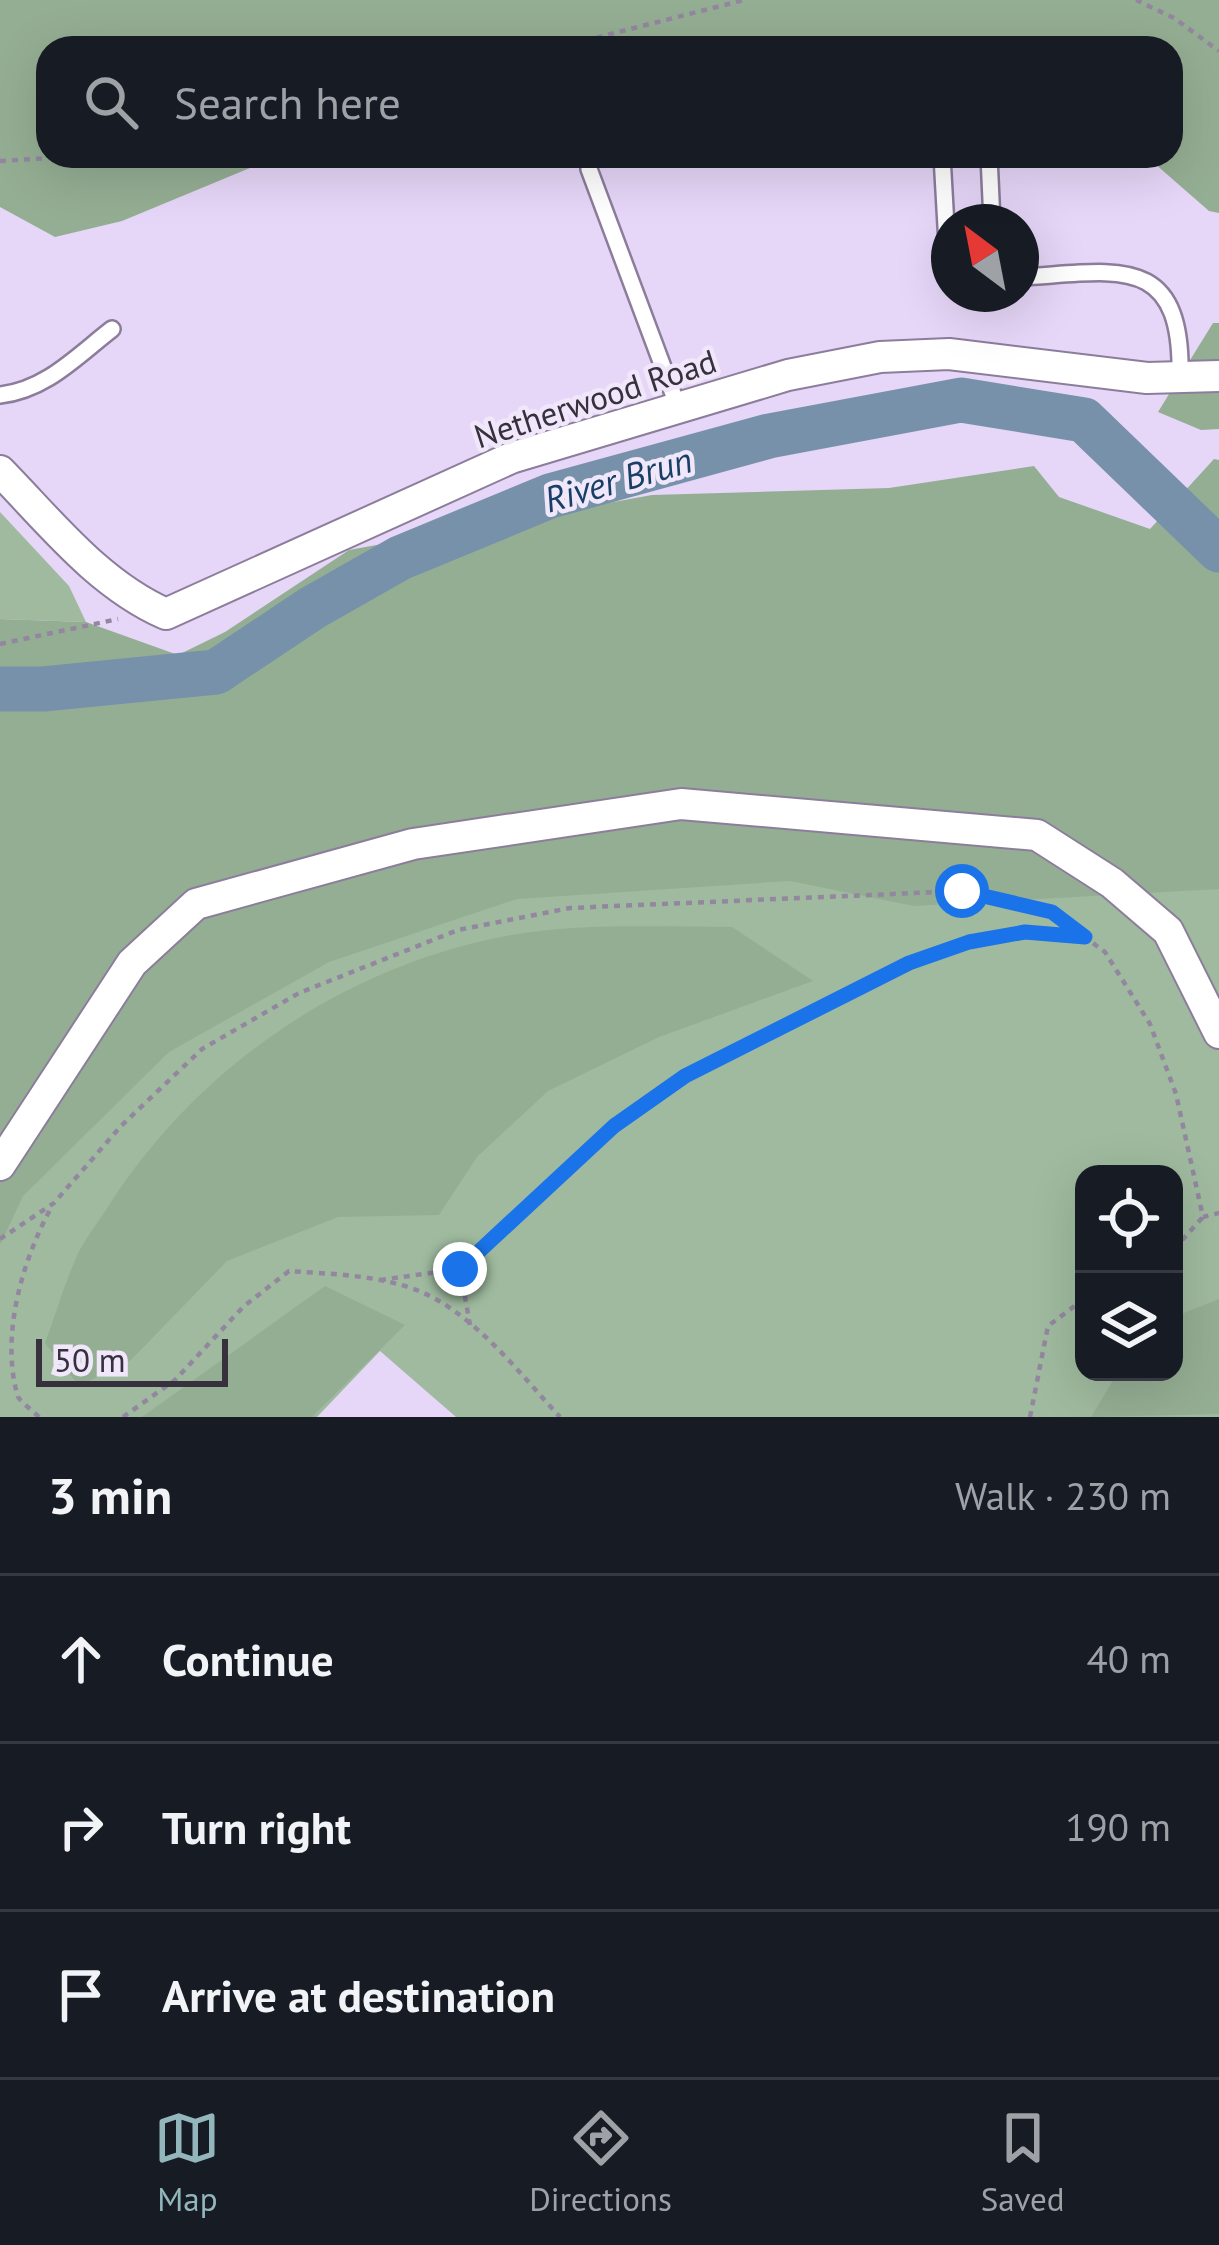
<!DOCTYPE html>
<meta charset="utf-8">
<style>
body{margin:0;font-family:"PT Sans",sans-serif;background:#20242c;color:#f1f3f6}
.controls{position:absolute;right:36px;bottom:36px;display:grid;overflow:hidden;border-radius:24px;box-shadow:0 12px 48px #0002}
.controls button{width:108px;height:108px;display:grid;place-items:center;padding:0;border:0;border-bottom:3px solid #363941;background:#171b24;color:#f1f3f6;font:60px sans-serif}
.compass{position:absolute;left:931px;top:204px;width:108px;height:108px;border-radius:50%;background:#171b24;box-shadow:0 12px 48px #0002;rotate:328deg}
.scale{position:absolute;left:36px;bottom:30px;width:192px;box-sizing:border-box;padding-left:12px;border:6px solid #37313e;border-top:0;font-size:33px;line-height:42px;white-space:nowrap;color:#37313e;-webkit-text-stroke:9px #f0e7fb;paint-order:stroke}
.stop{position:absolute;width:36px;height:36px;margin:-27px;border:9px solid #1a73e8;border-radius:50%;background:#fff}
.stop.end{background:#1a73e8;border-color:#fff;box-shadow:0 3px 12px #0008}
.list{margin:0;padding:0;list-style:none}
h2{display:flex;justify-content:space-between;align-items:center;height:156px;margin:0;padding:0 48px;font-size:51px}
h2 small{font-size:39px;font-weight:400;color:#9ea1a6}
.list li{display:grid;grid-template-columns:78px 1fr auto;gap:36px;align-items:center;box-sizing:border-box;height:168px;padding:0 48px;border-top:3px solid #363941}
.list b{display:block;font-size:45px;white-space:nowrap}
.list em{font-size:39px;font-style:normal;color:#9ea1a6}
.icon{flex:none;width:66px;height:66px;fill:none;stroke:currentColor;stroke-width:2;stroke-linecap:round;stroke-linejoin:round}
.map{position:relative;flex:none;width:1219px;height:1417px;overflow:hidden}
.search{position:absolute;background:#171b24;box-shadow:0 12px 48px #0002;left:36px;right:36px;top:36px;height:132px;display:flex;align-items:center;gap:30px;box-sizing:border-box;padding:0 42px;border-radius:36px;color:#9ea1a6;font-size:45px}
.sheet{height:660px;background:#171b24}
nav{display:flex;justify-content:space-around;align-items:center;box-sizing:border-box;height:168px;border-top:3px solid #363941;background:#171b24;font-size:33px;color:#9ea1a6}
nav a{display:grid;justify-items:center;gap:6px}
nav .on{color:#93b6bc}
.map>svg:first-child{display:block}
.green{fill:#9fba9f;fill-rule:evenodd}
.forest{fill:#94ae93}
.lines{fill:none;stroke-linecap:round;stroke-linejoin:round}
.river{stroke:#7891aa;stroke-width:45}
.service-casing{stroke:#8c7d9b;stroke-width:20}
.minor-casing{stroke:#8c7d9b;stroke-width:34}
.path{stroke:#92879f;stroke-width:4.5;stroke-dasharray:6 6;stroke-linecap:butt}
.service{stroke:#fff;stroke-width:15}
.minor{stroke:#fff;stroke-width:30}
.route{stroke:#1a73e8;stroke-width:15}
.labels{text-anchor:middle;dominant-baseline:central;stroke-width:9;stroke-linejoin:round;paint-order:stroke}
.street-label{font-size:33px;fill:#37313e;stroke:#f0e7fb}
.water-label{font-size:36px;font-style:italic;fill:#183f64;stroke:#f0e7fb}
</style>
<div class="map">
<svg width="1219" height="1417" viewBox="0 0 1219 1417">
<rect width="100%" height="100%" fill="#e6d6f8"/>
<!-- green -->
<g class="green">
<polygon points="0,512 69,586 86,622 0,619"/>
<path d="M681 804 1219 870V1417H456L380 1351 317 1417H0V1118L145 905ZM1084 1174H1174V1372H1084Z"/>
</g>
<!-- forest -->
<g class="forest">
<polygon points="0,0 1219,0 1219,213 1209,211 1146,156 1171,156 1171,48 48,48 48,156 279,156 122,221 55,237 0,207"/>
<polygon points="1213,323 1219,323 1219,429 1201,430 1158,412"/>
<polygon points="1214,459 1219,460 1219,889 914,906 790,881 517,899 329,962 169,1052 23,1196 0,1245 0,619 86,622 178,655 225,632 349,550 652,495 889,488 1034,466 1059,497 1150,529"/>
<path d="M732 927 813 981 659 1037 548 1091 477 1157 439 1215 338 1217 227 1261 131 1360 79 1386 45 1343C56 1314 64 1284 77 1256 84 1240 96 1225 106 1210 196 1067 345 965 512 935 579 923 663 927 732 927Z"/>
<polygon points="325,1286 405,1325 312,1417 142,1417"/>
<polygon points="1219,1299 1219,1414 1091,1417 1118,1372 1174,1372 1174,1317"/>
</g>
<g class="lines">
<!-- river -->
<polyline class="river" points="0,689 43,689 216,672 312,608 400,558 550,496 769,436 961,400 1084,420 1219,550"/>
<!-- service casing -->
<g class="service-casing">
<g id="service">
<polyline points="942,156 949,279"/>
<polyline points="989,156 992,222"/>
<polyline points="589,169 678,407"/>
<path d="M1021 277C1116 272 1183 251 1180 377"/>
<path d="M0 395C46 390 77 356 112 329"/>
</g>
</g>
<!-- minor casing -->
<g class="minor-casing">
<g id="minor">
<path d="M0 471C51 523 98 584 166 614L511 458 788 375 880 357 949 354 1147 378 1219 376"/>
<polyline points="0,1165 132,963 196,904 413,844 681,804 1037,835 1112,883 1168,931 1219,1033"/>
</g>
</g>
<!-- path -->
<g class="path">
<polyline points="1136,0 1174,18 1219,51"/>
<polyline points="489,48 595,38 744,0"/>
<polyline points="0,161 83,156"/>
<polyline points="0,644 118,619"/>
<polyline points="0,1239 54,1203 121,1126 202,1049 299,993 458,930 570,908 962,891 1051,912 1105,952 1150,1024 1176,1094 1203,1217 1219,1213"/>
<polyline points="1174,1249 1203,1217"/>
<polyline points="460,1269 614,1126 684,1076 909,963 969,942 1025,932 1082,937"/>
<polyline points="380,1280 460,1269 470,1325"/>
<path d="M39 1417C33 1411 23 1404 18 1397 0 1337 22 1261 51 1208"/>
<path d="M123 1417 175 1380 243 1307 289 1271C331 1274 379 1275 419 1291 476 1315 519 1373 560 1417"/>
<polyline points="1030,1417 1048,1326 1084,1299"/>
</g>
<!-- service -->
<use href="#service" class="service"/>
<!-- minor -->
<use href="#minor" class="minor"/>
</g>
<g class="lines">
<!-- route -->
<polyline class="route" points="460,1269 614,1126 685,1076 909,963 969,942 1025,932 1085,937 1052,912 962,891"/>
</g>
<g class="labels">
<!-- street labels -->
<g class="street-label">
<text transform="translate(595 398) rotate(-18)">Netherwood Road</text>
</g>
<!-- water labels -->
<g class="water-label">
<text transform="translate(618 479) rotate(-16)">River Brun</text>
</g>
</g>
</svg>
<div class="controls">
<button><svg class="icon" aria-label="locate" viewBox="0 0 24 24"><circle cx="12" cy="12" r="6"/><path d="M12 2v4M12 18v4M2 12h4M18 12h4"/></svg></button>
<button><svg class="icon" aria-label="layers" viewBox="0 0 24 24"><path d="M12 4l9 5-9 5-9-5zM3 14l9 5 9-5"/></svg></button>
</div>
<svg class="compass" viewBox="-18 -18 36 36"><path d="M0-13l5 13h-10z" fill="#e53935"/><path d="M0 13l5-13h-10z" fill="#9ea1a6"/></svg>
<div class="scale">50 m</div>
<div class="stop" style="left:962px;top:891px"></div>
<div class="stop end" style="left:460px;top:1269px"></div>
<div class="search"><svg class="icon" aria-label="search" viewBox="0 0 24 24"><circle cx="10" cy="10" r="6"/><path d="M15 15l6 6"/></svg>Search here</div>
</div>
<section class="sheet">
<h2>3 min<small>Walk · 230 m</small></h2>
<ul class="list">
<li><svg class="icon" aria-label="ahead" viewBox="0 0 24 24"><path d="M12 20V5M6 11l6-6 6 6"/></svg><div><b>Continue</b></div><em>40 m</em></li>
<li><svg class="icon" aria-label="right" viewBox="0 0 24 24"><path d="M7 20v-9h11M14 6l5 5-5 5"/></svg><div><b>Turn right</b></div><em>190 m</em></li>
<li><svg class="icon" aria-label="arrive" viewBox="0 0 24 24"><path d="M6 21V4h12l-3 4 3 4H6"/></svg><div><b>Arrive at destination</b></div></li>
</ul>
</section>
<nav>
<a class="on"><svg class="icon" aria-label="map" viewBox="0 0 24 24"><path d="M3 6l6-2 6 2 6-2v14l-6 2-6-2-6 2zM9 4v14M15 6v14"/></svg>Map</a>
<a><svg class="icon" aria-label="directions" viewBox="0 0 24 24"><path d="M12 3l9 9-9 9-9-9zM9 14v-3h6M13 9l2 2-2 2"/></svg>Directions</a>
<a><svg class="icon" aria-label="saved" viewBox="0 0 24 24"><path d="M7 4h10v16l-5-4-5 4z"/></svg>Saved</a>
</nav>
